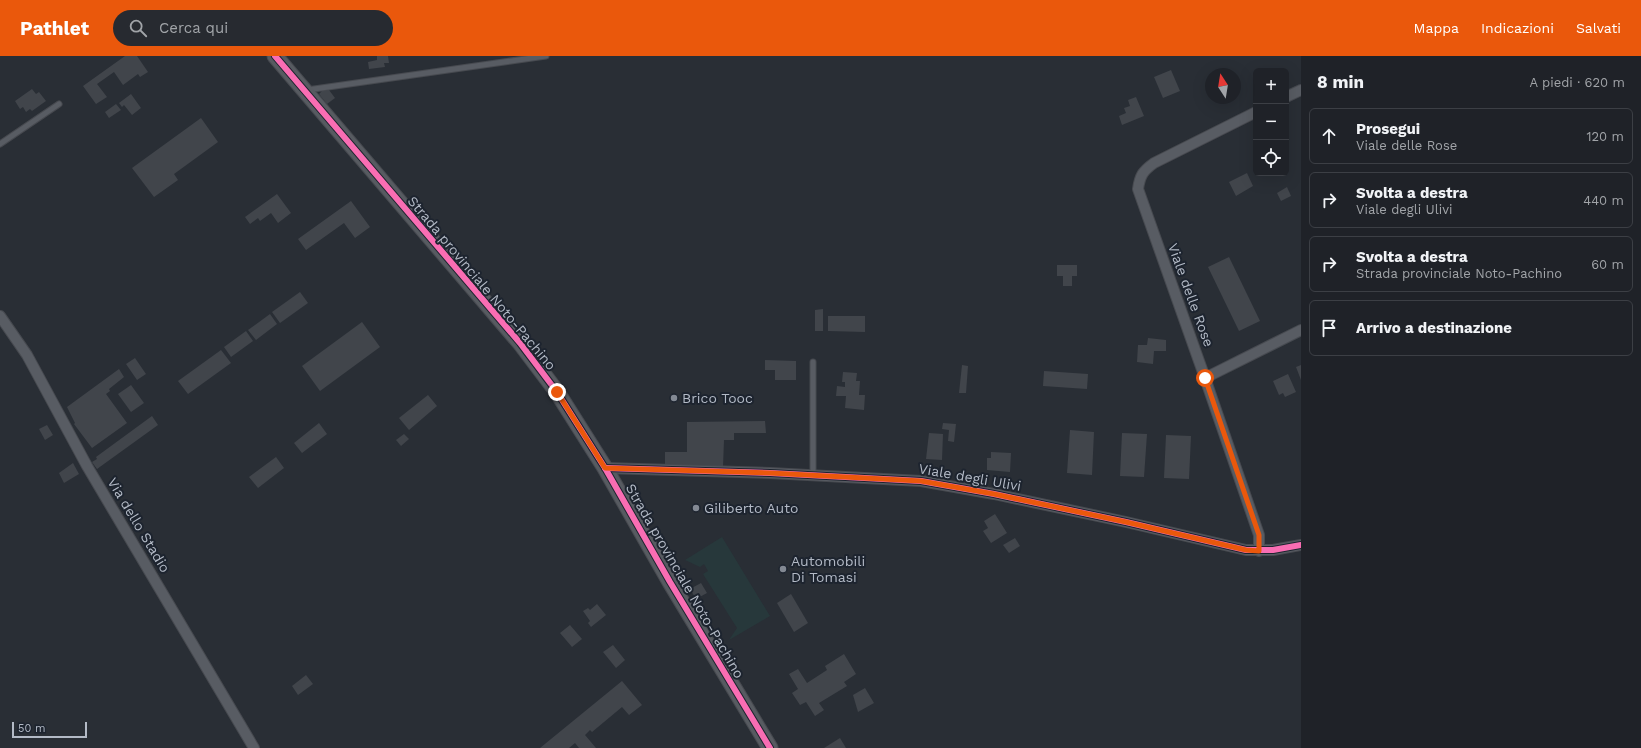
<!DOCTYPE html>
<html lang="it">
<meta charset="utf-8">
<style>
body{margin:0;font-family:"Work Sans",sans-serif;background:#272a30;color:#f1f3f6}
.controls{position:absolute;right:12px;top:12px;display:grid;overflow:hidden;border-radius:6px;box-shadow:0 4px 16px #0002}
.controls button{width:36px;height:36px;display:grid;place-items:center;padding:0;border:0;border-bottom:1px solid #3c3f45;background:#1f2228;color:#f1f3f6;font:20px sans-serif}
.compass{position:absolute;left:1205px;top:12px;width:36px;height:36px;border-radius:50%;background:#1f2228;box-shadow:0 4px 16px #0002;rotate:348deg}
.scale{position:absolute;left:12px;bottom:10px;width:75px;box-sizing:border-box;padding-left:4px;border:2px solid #b3bac6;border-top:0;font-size:11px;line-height:14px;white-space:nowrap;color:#b3bac6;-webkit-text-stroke:3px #1d242f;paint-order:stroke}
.stop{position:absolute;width:12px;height:12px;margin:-9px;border:3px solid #ea580c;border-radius:50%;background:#fff}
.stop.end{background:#ea580c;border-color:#fff;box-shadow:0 1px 4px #0008}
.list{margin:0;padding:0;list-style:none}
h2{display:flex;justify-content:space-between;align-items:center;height:52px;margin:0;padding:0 16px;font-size:17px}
h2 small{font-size:13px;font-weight:400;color:#a1a4a8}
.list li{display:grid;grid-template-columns:26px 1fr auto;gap:12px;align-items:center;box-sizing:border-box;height:56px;margin:0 8px 8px;padding:0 8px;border:1px solid #3c3f45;border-radius:6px}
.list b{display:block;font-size:15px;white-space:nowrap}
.list p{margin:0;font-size:13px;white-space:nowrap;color:#a1a4a8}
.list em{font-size:13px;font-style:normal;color:#a1a4a8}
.icon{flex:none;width:22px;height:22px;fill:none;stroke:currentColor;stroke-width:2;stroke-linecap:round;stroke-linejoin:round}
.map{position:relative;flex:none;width:1301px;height:692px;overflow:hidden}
header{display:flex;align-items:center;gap:24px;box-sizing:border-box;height:56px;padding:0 20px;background:#ea580c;color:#fff}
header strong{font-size:19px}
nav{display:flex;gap:22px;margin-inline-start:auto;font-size:14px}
.search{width:280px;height:36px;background:#272a30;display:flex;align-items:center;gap:10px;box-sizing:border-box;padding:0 14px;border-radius:22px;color:#a1a4a8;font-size:15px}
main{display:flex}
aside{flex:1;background:#1f2228}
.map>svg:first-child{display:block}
.green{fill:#27383b}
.building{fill:#41454b}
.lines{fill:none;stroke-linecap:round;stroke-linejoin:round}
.lane-casing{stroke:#474a50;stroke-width:7}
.street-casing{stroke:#474a50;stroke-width:12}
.secondary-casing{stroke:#474a50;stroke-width:17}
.lane{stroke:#585c63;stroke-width:5}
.street{stroke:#585c63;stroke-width:10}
.secondary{stroke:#575b61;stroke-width:15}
.cycleway-casing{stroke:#1d242f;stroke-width:8}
.cycleway{stroke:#f96db3;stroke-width:6}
.route{stroke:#ea580c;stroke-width:5}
.poi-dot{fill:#838993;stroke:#1d242f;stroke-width:1.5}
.labels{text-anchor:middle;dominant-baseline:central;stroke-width:4;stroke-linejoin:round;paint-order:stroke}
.street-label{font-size:14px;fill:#b3bac6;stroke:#1d242f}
.poi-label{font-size:14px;fill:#b3bac6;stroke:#1d242f;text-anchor:start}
</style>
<header>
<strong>Pathlet</strong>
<div class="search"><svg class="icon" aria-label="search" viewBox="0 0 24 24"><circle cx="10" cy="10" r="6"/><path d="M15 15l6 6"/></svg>Cerca qui</div>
<nav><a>Mappa</a><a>Indicazioni</a><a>Salvati</a></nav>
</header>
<main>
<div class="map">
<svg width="1301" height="692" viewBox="0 0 1301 692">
<rect width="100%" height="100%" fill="#292e35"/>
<!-- green -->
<polygon class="green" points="722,481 770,560 729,584 737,572 703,518 708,515 704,508 700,511 685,504"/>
<!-- building -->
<g class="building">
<polygon points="125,0 137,0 148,16 140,21 138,18 123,29 114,16 97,28 107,41 96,48 83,30"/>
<polygon points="377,0 388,0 389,7 384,7 385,11 369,13 368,6 377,4"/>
<polygon points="1171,14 1180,35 1163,42 1154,21"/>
<polygon points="32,33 36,38 39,36 46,45 32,55 30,53 26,56 23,51 20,53 15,45"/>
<polygon points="329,34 335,42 327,48 319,38 322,35"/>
<polygon points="131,38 141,52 132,59 124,49 122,51 119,47"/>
<polygon points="1136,41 1144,60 1122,69 1119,60 1126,57 1124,52 1130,50 1128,44"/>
<polygon points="116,48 121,54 109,62 105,56"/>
<polygon points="201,62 218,86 174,118 178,124 154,141 132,112"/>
<polygon points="1247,117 1253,130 1236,140 1229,126"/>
<polygon points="1287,131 1291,140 1281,145 1277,137"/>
<polygon points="277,138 291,157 278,167 271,157 260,165 258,162 250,168 245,161"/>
<polygon points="351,145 370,171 355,182 344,167 306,194 298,183"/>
<polygon points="1229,201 1260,265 1239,275 1208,211"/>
<polygon points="1057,209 1077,209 1077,220 1072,220 1072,230 1063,230 1063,220 1057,220"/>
<polygon points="300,236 308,247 280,267 272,256"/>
<polygon points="823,253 823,275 815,275 815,254"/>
<polygon points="270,258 277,268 256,284 248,274"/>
<polygon points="828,260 865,260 865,276 828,275"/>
<polygon points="362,266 380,291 320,335 302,310"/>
<polygon points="246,275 253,285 231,301 224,291"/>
<polygon points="1148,282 1166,284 1166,295 1154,295 1153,308 1137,306 1138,289 1147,289"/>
<polygon points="221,294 231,307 188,338 178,325"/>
<polygon points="135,302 146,318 137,324 126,308"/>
<polygon points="765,304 796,305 796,324 775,324 775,314 765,314"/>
<polygon points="962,309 968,310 966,337 959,337"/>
<polygon points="1301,309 1301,324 1296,311"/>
<polygon points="119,313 124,321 109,333 110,335 106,338 127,367 92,392 74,368 75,367 67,351"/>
<polygon points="1044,315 1088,318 1087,333 1043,330"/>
<polygon points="843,316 857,317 856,325 860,325 859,339 865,339 864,354 845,352 846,340 836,340 837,330 845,331 845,326 842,326"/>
<polygon points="1288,318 1296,336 1285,341 1283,337 1279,339 1273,325"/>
<polygon points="131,329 144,347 131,356 118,338"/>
<polygon points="428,339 437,350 409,374 399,362"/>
<polygon points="152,360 158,369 97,413 92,406 97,403 96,401"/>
<polygon points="765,365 766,377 734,377 734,384 724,384 723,411 665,409 665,396 687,396 687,366"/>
<polygon points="319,367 327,378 302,397 294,387"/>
<polygon points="943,367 956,368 954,386 948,385 949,374 942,373"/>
<polygon points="47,369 53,379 45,384 39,373"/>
<polygon points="1070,374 1094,376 1092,419 1067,417"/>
<polygon points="929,377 943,378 942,404 926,403"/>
<polygon points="1122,377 1147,378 1144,421 1120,420"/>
<polygon points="404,378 409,383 401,390 396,384"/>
<polygon points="1166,379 1191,380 1189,423 1164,422"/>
<polygon points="991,396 1011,397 1010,416 987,414 987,402 991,402"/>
<polygon points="276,401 284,412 258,432 249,421"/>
<polygon points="73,407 79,418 64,427 59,417"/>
<polygon points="995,458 1007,477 991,487 983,475 988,472 984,465"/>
<polygon points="1015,482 1020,490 1009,497 1003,489"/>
<polygon points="701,527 707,537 696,543 690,533"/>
<polygon points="791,538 808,567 794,576 777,547"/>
<polygon points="597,548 606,559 591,571 588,567 590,565 583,555 588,552 590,554"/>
<polygon points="570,569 582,583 572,591 560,577"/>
<polygon points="613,589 625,604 616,612 603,596"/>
<polygon points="844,598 856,618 844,626 847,630 819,647 824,654 815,660 806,646 800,649 792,637 798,633 789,618 798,613 807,627 827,614 825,610"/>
<polygon points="306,619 313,628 298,639 292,630"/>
<polygon points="622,625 642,649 629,659 622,651 592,676 590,674 585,679 596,692 579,692 575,687 569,692 540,692"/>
<polygon points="865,632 874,647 858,656 853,639"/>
<polygon points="840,682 846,692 824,692"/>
</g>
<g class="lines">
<!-- lane casing -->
<g class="lane-casing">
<g id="lane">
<polyline points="307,34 546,0"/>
<polyline points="0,88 59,48"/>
<polyline points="813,306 813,419"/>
</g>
</g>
<!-- street casing -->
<g class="street-casing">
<g id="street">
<polyline points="1286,41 1301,34"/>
<path d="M1256 56 1154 107C1143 115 1140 119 1138 133L1205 322 1259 479V495"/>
<polyline points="0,260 27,299 87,410 254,692"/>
<polyline points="1205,322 1301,274"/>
<polyline points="605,412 770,417 921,425 994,438 1126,466 1246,494 1273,494 1301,489"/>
</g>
</g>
<!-- secondary casing -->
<g class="secondary-casing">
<polyline id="secondary" points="275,0 520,287 557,336 605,412 670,526 770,692"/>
</g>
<!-- lane -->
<use href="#lane" class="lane"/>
<!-- street -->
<use href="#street" class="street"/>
<!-- secondary -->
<use href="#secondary" class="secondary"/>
<!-- cycleway casing -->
<g class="cycleway-casing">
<g id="cycleway">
<polyline points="275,0 520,287 557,336 605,412 670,526 770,692"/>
<polyline points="605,412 770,417 921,425 994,438 1126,466 1246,494 1273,494 1301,489"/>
</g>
</g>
<!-- cycleway -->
<use href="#cycleway" class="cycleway"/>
</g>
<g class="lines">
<!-- route -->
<polyline class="route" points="557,336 605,412 770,417 921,425 994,438 1126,466 1246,494 1259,495 1259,479 1205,322"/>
</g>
<!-- markers -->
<g class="poi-dot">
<circle cx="674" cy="342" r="4"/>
<circle cx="696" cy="452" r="4"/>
<circle cx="783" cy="513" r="4"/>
</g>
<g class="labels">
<!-- street labels -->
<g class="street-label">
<text transform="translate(482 227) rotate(50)">Strada provinciale Noto-Pachino</text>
<text transform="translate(1191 239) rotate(70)">Viale delle Rose</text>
<text transform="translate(970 421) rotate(10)">Viale degli Ulivi</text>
<text transform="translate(139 469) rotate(59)">Via dello Stadio</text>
<text transform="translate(685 525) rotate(60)">Strada provinciale Noto-Pachino</text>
</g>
<!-- poi labels -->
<g class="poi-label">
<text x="682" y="342">Brico Tooc</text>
<text x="704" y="452">Giliberto Auto</text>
<text x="791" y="505">Automobili<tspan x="791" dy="16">Di Tomasi</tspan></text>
</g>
</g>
</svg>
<div class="controls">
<button>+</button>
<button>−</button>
<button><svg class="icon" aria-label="locate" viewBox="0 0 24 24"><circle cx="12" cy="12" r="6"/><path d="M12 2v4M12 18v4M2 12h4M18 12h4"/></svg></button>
</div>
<svg class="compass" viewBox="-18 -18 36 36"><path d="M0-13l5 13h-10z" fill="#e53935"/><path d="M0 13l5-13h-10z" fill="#a1a4a8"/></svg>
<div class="scale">50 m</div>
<div class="stop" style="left:1205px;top:322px"></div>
<div class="stop end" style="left:557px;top:336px"></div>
</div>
<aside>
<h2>8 min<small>A piedi · 620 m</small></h2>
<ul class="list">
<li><svg class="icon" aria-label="ahead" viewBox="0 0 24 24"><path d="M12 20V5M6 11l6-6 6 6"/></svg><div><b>Prosegui</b><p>Viale delle Rose</p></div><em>120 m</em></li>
<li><svg class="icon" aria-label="right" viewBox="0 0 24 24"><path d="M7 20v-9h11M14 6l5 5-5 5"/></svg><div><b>Svolta a destra</b><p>Viale degli Ulivi</p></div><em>440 m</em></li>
<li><svg class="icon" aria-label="right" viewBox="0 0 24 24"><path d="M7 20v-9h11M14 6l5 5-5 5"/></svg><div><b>Svolta a destra</b><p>Strada provinciale Noto-Pachino</p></div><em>60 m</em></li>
<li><svg class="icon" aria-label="arrive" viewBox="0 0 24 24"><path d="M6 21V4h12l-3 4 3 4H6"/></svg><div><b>Arrivo a destinazione</b></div></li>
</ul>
</aside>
</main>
